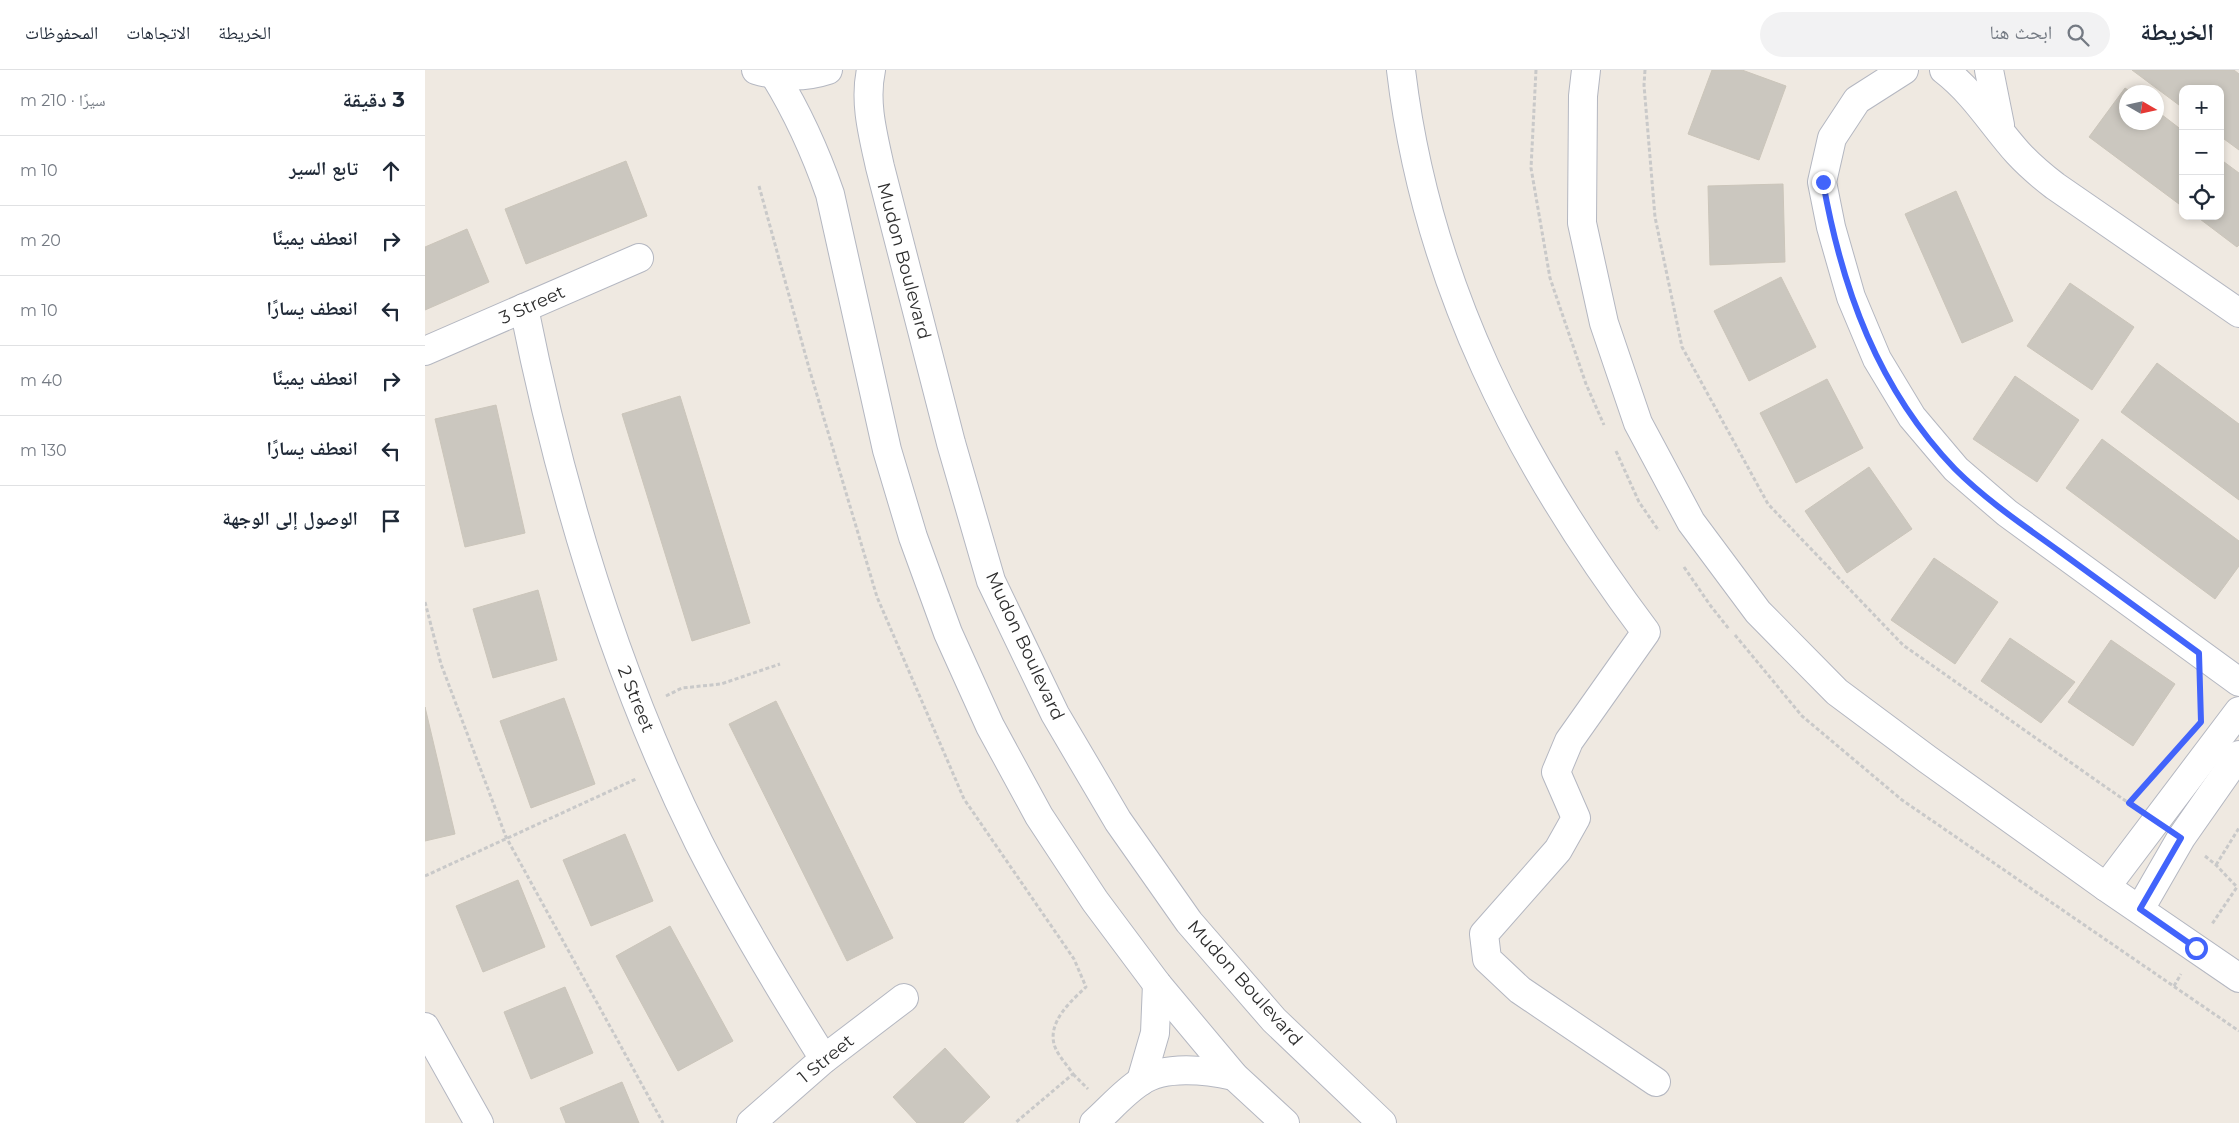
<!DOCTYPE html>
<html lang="ar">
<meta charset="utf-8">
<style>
body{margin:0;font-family:Montserrat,"Noto Naskh Arabic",sans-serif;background:#f2f2f3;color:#1f2937;direction:rtl}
.controls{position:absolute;right:15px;top:15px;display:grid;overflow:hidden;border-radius:10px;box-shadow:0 2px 8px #0003}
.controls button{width:45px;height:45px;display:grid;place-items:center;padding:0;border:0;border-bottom:1px solid #e0e1e3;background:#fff;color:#1f2937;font:25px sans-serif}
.compass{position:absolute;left:1694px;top:15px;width:45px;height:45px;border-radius:50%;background:#fff;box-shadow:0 2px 8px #0003;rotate:99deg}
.stop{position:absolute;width:15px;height:15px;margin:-11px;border:4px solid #4264fb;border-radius:50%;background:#fff}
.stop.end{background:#4264fb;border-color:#fff;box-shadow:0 1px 5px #0008}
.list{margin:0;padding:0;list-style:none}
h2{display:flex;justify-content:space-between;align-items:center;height:65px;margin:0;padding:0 20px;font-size:21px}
h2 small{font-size:16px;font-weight:400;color:#747a83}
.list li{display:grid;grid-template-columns:32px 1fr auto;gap:15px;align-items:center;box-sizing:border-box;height:70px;padding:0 20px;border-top:1px solid #e0e1e3}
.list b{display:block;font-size:19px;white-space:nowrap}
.list em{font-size:16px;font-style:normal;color:#747a83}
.icon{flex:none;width:28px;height:28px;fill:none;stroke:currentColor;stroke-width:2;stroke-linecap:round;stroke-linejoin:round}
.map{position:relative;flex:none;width:1814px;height:1053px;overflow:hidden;direction:ltr}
header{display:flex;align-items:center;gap:30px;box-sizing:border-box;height:70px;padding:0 25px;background:#fff;border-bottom:1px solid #e0e1e3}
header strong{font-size:24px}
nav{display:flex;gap:28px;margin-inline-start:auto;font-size:18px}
.search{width:350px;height:45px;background:#f2f2f3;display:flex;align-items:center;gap:12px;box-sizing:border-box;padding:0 18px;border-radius:28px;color:#747a83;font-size:19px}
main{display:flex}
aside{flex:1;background:#fff}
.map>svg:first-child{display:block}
.building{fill:#cbc7bf;stroke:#cbc5ba}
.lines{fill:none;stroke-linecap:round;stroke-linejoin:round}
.minor-casing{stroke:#b4b7c1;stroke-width:30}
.path{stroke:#c9c9c9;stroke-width:3;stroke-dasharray:4 2.5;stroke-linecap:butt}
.minor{stroke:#fff;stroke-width:28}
.route{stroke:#4264fb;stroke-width:6}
.labels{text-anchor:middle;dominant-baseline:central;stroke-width:4.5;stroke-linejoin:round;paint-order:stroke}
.street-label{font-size:18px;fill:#2e2e2e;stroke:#fff}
</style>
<header>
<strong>الخريطة</strong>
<div class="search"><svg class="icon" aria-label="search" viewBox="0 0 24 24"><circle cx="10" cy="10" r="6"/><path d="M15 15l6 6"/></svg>ابحث هنا</div>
<nav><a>الخريطة</a><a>الاتجاهات</a><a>المحفوظات</a></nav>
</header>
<main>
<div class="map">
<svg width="1814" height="1053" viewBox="0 0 1814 1053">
<rect width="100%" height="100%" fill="#efe9e1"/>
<!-- building -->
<g class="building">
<polygon points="1287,0 1317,0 1361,16 1334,90 1263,64"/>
<polygon points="1707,0 1809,0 1814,4 1814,80 1795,66 1795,19 1758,19 1758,38"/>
<polygon points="1700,18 1706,22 1702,22 1702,52 1732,52 1732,41 1758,61 1758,137 1664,67"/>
<polygon points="1795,89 1814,103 1814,175 1812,177 1771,146 1795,146"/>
<polygon points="201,91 222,146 101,194 80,139"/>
<polygon points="1358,114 1360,192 1285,195 1283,116"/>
<polygon points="1531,121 1588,251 1537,273 1480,144"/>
<polygon points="42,159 64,212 0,240 0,177"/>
<polygon points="1356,207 1391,277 1324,311 1289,241"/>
<polygon points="1645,213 1709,257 1667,320 1602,276"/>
<polygon points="1732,293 1814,354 1814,430 1696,342"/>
<polygon points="1590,306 1654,350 1612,412 1548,369"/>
<polygon points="1402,309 1438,378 1371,413 1335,343"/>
<polygon points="255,326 325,553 267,571 197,344"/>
<polygon points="71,335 100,463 40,477 10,349"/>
<polygon points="1677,369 1814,471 1814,496 1790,529 1641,418"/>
<polygon points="1444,397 1487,459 1422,503 1380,441"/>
<polygon points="1509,488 1573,532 1530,594 1466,550"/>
<polygon points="113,520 132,590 68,608 48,539"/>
<polygon points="1585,568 1650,612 1616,653 1556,611"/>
<polygon points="1686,570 1750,614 1708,676 1643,632"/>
<polygon points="139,628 170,714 106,738 75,651"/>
<polygon points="351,631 468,868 422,891 304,654"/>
<polygon points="0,637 30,764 0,771"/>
<polygon points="200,764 228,831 166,856 138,790"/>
<polygon points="93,810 120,877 58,902 31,836"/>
<polygon points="245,856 308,971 253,1001 191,886"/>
<polygon points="140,917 168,983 106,1009 79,942"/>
<polygon points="520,978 565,1027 538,1053 492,1053 468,1027"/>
<polygon points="197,1012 214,1053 141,1053 135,1038"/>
</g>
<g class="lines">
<!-- minor casing -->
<g class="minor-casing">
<g id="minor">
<path d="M331 0C355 7 379 8 403 0"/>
<path d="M446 0C439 32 448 65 455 97L526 373 566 511 630 644 693 751 764 852 849 950 957 1053"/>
<path d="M976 0C1001 212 1094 393 1221 562L1144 671 1131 702 1151 748 1133 780 1059 864 1062 889 1095 920 1231 1012"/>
<polyline points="1161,0 1158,26 1157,153 1179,253 1213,353 1266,452 1333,542 1412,622 1502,689 1681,817 1814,908"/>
<polyline points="1479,0 1432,30 1407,68 1397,112 1406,157 1426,227 1452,289 1487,347 1531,399 1582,443 1814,612"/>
<path d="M1519 0C1550 24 1567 54 1593 83 1604 95 1617 106 1630 116L1814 243"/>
<polyline points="1564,0 1575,55"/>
<path d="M350 6C374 45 390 81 405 124L462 380 488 467 523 563 565 656 614 746 670 831 732 914 809 1006 860 1053"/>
<path d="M99 238C136 423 190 604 274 773 312 848 355 919 399 989"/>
<polyline points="0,281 214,188"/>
<polyline points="1681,817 1814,641"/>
<polyline points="1715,839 1756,768 1814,685"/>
<polyline points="0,957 54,1053"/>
<polyline points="716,1011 730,963 732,914"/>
<polyline points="326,1053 399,989 479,928"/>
<path d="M669 1053C684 1040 698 1023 715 1012 739 995 781 1000 809 1006"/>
</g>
</g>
<!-- path -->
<g class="path">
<polyline points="1111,0 1106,98 1125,208 1161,314 1179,355"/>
<polyline points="1220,0 1219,15 1230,147 1257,277 1343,434 1478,575 1705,734"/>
<path d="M334 116 384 298 452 527 539 729 649 889 661 917C646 931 621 953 630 977 634 987 643 996 648 1004L590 1053"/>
<polyline points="1191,381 1214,432 1234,461"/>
<polyline points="1259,497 1285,535 1304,559"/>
<polyline points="0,532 16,594 81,767 238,1053"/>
<polyline points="1310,565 1377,646 1477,730 1814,961"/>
<polyline points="1775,620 1775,642"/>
<polyline points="241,626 257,618 296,614 355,594"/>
<polyline points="1780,786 1791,795 1812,817 1787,854"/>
<polyline points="1791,795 1814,758"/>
<polyline points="0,806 211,709"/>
<polyline points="1749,916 1756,904"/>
<polyline points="648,1004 663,1019"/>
</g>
<!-- minor -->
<use href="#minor" class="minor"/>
</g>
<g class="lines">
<!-- route -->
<path class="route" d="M1398 112C1417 219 1453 319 1530 399 1561 430 1598 455 1634 481 1680 515 1727 549 1774 583L1776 652 1704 733 1756 768 1715 839 1771 878"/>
</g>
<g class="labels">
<!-- street labels -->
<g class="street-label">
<text transform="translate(479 191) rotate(75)">Mudon Boulevard</text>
<text transform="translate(107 235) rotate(-24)">3 Street</text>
<text transform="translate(600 576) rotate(65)">Mudon Boulevard</text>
<text transform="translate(211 629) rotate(68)">2 Street</text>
<text transform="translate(820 913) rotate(48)">Mudon Boulevard</text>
<text transform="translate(401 989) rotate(-39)">1 Street</text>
</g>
</g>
</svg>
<div class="controls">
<button>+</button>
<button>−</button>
<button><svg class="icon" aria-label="locate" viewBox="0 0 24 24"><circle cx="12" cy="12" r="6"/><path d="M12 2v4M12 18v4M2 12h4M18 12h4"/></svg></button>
</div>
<svg class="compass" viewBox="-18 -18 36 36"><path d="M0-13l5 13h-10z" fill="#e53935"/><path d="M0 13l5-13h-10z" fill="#747a83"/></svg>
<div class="stop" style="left:1771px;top:878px"></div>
<div class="stop end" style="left:1398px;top:112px"></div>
</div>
<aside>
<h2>3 دقيقة<small>سيرًا · 210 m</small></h2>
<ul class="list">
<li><svg class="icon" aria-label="ahead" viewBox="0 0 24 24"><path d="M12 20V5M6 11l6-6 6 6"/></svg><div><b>تابع السير</b></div><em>10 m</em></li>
<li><svg class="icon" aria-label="right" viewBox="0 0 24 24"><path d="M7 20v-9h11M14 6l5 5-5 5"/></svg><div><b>انعطف يمينًا</b></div><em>20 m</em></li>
<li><svg class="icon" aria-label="left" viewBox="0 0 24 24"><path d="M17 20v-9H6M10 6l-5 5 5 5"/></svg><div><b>انعطف يسارًا</b></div><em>10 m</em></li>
<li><svg class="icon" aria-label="right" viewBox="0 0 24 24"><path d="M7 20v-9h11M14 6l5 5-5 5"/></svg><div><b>انعطف يمينًا</b></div><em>40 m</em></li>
<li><svg class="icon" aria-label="left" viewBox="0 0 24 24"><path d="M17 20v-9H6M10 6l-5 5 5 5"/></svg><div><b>انعطف يسارًا</b></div><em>130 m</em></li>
<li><svg class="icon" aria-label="arrive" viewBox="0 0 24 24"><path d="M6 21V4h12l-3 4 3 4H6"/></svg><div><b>الوصول إلى الوجهة</b></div></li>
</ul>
</aside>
</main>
